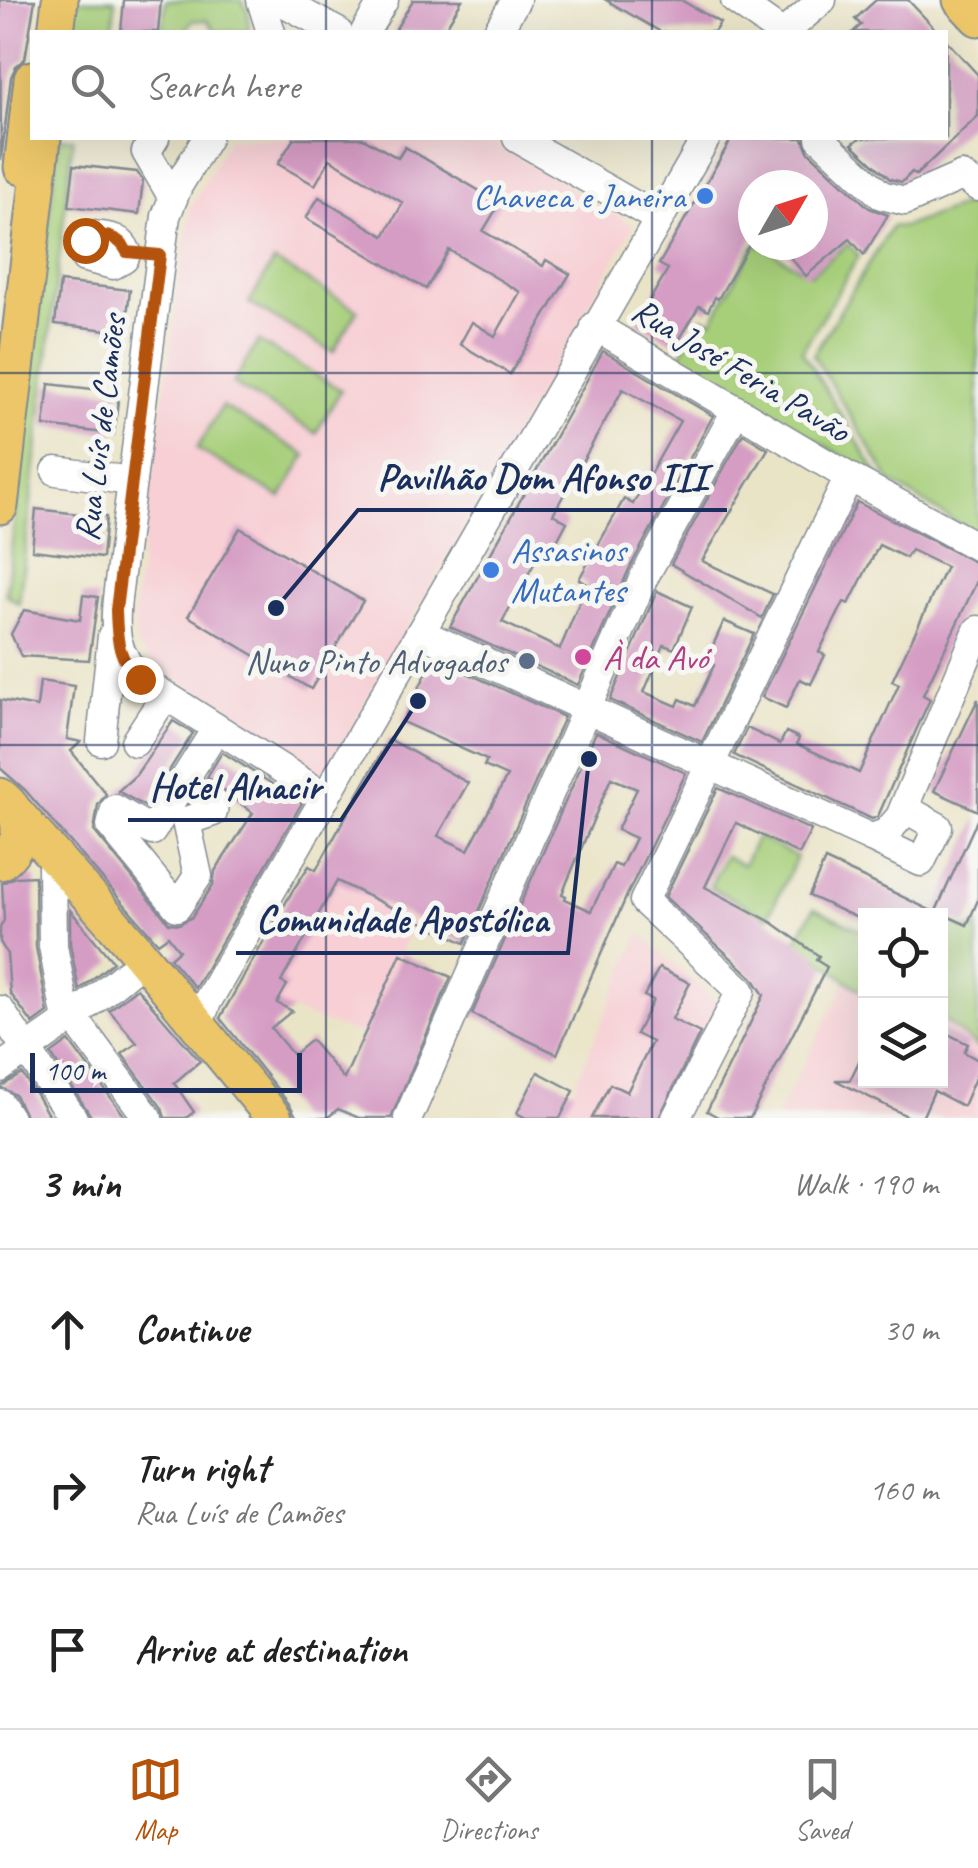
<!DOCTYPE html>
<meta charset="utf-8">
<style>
body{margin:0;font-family:Caveat,sans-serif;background:#f6f6f6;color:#222}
.controls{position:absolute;right:30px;bottom:30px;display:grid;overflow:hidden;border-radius:0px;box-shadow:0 10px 40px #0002}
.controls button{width:90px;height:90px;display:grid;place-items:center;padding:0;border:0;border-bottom:2px solid #e0e0e0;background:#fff;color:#222;font:50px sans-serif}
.compass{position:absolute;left:738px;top:170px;width:90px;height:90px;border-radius:50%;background:#fff;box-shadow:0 10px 40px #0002;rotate:51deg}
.scale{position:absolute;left:30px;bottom:25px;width:272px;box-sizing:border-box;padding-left:10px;border:5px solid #1b2f5e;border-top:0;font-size:28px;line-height:35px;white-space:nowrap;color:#1b2f5e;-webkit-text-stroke:8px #f6f6f2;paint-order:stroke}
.stop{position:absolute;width:30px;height:30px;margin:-22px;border:8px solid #b45309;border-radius:50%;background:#fff}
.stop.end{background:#b45309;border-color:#fff;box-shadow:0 2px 10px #0008}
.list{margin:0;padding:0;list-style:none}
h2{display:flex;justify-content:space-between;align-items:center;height:130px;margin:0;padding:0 40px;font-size:42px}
h2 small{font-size:32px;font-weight:400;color:#767676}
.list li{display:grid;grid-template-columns:65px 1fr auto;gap:30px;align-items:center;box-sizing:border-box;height:160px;padding:0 40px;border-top:2px solid #e0e0e0}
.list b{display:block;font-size:38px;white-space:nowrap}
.list p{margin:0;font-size:32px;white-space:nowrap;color:#767676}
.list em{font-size:32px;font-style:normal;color:#767676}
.icon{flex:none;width:55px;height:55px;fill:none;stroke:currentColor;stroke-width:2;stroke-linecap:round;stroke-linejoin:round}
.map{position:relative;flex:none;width:978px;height:1118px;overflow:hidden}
.search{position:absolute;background:#fff;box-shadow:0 10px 40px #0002;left:30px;right:30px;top:30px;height:110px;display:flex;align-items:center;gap:25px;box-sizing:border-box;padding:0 35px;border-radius:0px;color:#767676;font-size:38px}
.sheet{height:610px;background:#fff}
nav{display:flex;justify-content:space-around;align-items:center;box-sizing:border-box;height:140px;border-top:2px solid #e0e0e0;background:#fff;font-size:28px;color:#767676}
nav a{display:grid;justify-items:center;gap:5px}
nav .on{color:#b45309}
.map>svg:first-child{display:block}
.built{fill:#f7cfd4}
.green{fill:#a7cf7a;stroke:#617f6c;stroke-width:2.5}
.building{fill:#d69dc4;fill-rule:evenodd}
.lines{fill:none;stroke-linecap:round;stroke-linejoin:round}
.minor-casing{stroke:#828a92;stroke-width:31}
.major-casing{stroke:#828a92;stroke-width:39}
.minor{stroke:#fff;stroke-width:28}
.major{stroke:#ecc669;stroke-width:35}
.route{stroke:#b45309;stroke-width:12}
.grid{fill:none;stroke:#1b2f5e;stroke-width:2.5;stroke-opacity:0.55}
.shop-dot{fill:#3f7fe0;stroke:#f6f6f2;stroke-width:4}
.hotel-dot{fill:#d1479c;stroke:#f6f6f2;stroke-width:4}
.service-dot{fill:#5c6f8a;stroke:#f6f6f2;stroke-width:4}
.labels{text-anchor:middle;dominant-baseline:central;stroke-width:10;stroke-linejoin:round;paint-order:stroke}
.shop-label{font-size:35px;fill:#366cbe;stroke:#f6f6f2;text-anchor:end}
.street-label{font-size:35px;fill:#1b2f5e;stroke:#f6f6f2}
.hotel-label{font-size:35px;fill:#b23c85;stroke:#f6f6f2;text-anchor:start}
.service-label{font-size:35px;fill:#4e5e75;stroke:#f6f6f2;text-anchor:end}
.leader{fill:none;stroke:#1b2f5e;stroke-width:4}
.callout-dot{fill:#1b2f5e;stroke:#f6f6f2;stroke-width:4}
.callout-label{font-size:38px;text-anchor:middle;font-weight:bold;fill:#1b2f5e;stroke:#f6f6f2;stroke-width:10;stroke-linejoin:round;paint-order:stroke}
</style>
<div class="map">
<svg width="978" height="1118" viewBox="0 0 978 1118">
<rect width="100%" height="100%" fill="#f6f6f2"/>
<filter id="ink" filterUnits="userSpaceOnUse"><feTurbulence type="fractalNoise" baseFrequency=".01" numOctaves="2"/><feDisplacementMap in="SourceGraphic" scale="20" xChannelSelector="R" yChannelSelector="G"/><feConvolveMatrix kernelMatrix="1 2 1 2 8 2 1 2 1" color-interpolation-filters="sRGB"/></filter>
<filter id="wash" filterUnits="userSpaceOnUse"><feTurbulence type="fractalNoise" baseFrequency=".0048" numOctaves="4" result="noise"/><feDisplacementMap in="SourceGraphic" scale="40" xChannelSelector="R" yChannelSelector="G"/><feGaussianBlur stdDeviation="2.25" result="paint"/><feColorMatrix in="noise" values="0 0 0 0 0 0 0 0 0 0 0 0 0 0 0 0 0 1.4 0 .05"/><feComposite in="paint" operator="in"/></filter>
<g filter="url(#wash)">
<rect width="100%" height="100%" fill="#eae4c7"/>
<!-- built -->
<g class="built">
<polygon points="229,138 486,138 634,225 323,778 156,666 137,646 133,615 190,208"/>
<polygon points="309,866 414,920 364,1036 292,1011 241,983"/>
<polygon points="640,934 720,1005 661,1118 568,1118 562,1115"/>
<polygon points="846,982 865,993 866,1080 940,1080 941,1018 978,1048 978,1118 776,1118"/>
</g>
<!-- green -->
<g class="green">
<polygon points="74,0 115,0 113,32 70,32"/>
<polygon points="166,0 242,0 248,12 249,32 216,32 207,20 192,21 185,32 162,32"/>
<polygon points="58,138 73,138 19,604 6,594"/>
<polygon points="972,202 978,204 978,536 891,482 813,355 892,226 903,227"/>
<polygon points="848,244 859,256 802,351 880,478 678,360 703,317 712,321 754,245 761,245 810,275"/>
<polygon points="274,261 358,310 333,352 249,303"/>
<polygon points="258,341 341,390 316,433 233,384"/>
<polygon points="222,406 306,455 281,498 197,449"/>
<polygon points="757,837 797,857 768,917 710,887 725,856 743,865"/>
<path d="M814 908 865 932V993C840 978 821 957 795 943Z"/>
<polygon points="944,920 969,931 978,925 978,1048 941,1018 940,927"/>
</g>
<g id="blocks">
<!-- building -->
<g class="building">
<polygon points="0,0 35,0 25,59 16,66 11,77 1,160"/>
<polygon points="124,0 161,0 158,32 121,32"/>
<polygon points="413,0 462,0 443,32 394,32"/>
<polygon points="606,0 681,0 720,23 714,32 661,32"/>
<polygon points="876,0 908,0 938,32 853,32 861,25 855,19"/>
<polygon points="946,40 978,75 978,116 916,175 912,172 902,182 890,179 852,144 860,138 946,138"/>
<polygon points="294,138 363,138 398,158 405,147 500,203 483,231 543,266 546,260 570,274 510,374 460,344 472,322 495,336 520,292 449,250 426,289 306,218 319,197 384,236 403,203 330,159 315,185 278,164"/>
<polygon points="732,138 803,138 808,151 869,208 888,215 864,255 850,239 806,276 780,245 813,245 813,185 753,185 753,238 718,299 715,297 708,311 699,306 677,344 637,322 668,269 659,264"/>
<polygon points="74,165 137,172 143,181 139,214 69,206"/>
<polygon points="60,282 130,290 125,332 55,324"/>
<path d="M603 351 713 416 629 569 578 685 450 627ZM623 389 680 421 633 504 624 499 579 579 587 584 560 649 502 622 540 553 548 558 567 522 553 514Z"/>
<polygon points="49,384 119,392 114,434 44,426"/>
<polygon points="743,434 768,449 702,561 773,594 762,618 671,564"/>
<polygon points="857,502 978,564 978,579 923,695 930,699 878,816 872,819 734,755 747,728 780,744 786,732 799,738 797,744 859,773 899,684 892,681 946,567 911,550 906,558 879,545 849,604 844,602 819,652 825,655 811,684 800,679 786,708 762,697"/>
<polygon points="36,509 106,517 102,558 32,550"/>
<polygon points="240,528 363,601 311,689 188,616"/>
<polygon points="657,591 692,607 674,649 664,645 644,692 677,706 680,699 695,706 714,665 706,661 724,621 754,634 702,742 610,700"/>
<polygon points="83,595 98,597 89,660 21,656 11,634 24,610 80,620"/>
<polygon points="434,658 564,717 465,943 337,881 281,982 287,985 277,1003 292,1011 271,1028 293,1055 311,1040 344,1079 401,954 451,977 391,1118 359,1118 338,1109 327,1118 297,1118 290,1105 220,1018 293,890 309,866 316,870 389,739 468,783 438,836 468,850 507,776 484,766 487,760 402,722"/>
<polygon points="40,681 74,686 67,739 81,742 71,751 106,794 98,805 94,831 169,923 179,924 192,917 213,885 215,871 253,813 207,777 222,752 302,803 195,988 170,958 179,950 168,936 158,943 25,790 0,768 0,700 37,707"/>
<polygon points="978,699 978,811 934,791"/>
<polygon points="173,721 193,733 146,807 118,791 136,775"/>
<path d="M596 732 686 773 628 893 557 1054 472 1014ZM611 778 637 789 617 830 635 838 621 867 614 864 591 911 565 899 566 896 562 894Z"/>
<polygon points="718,788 811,830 799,854 736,823 705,887 773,923 819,956 816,960 827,967 750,1118 720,1118 707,1111 764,995 753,978 665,897"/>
<polygon points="978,818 978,900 967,925 936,911"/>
<polygon points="825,860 866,879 942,916 866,916 866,922 809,896"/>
<polygon points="35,876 36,947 48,1013 33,1024 10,993 7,954 0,942 0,928 4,920 2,883 15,877"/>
<polygon points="70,910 113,962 79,990 70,944"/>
<polygon points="659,968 690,983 672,1019 700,1033 659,1118 592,1118 610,1084 627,1092 652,1042 636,1034 653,1000 644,996"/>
<polygon points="137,988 200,1061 174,1083 194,1112 186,1118 165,1118 162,1108 122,1054 137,1043 109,1010"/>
<polygon points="940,1030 968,1044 964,1052 978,1060 978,1071 963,1106 934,1091 922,1118 911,1118 835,1080 850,1080 866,1047 866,1080 940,1080"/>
<polygon points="69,1041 126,1118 92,1118 51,1054"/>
<polygon points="538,1072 574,1091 560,1118 526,1118 517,1113"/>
<polygon points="22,1074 34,1091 50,1118 26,1118 15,1095 0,1087"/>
</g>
</g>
</g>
<g filter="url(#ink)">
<use href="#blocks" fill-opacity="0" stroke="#828a92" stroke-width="2.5"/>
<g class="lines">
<!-- minor casing -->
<g class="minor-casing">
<g id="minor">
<polyline points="261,0 271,32"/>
<polyline points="279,0 338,32"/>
<polyline points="735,0 780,32"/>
<polyline points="365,32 384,0"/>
<polyline points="497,32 516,0"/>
<polyline points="785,32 822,0"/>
<polyline points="155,138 146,152 173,198"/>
<path d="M207 138 178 186 166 216 118 590C113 630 113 654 144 682L326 797"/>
<polyline points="517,138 657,218"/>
<polyline points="820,138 881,195 905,201 962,176 978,187"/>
<path d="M92 235C108 237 120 236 127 252L124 259 113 265 85 258 82 250 85 240Z"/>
<polyline points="595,326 849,477"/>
<polyline points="56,471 132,481"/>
<polyline points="421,633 871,838 886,833 900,817 978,630"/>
<polyline points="101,741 112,636"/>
<polyline points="135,742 165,696"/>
<polyline points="182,781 214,803 213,812 186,821 198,876 177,907 111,826 115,809 152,831 216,729"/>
<polyline points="871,838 921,862 938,827 904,808"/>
<polyline points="52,867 53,946 67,1021"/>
<polyline points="0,1010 73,1118"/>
<polyline points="73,1017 148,1118"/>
<polyline points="198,1026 207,1002 706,138"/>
<polyline points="0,1068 73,1017 143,960"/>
<polyline points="0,1104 9,1118"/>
<polyline points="408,1118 644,577 736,411"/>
<polyline points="676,1118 741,991 644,901 849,477 978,547"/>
</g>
</g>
<!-- major casing -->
<g class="major-casing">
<g id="major">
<polyline points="961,0 978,18"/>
<polyline points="56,32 60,0"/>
<polyline points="22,167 32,79"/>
<polyline points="0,506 43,138"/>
<path d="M0 796C25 814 26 844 0 862"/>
<polyline points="17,814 132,945 274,1118"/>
</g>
</g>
<!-- minor -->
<use href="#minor" class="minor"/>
<!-- major -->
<use href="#major" class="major"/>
</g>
</g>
<g class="lines" filter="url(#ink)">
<!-- route -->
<path class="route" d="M85 240C99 231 120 236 127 252L160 255 116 610C117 639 117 659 140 679"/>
</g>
<!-- grid -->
<path class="grid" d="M326 0V32M652 0V32M326 138V1118M652 138V1118M0 373H978M0 745H978"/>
<!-- markers -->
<g class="shop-dot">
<circle cx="705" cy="196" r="10"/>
<circle cx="491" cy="570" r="10"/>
</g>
<circle class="hotel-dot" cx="583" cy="657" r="10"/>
<circle class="service-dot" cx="527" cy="661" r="10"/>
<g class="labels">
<!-- shop labels -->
<g class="shop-label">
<text x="685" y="196">Chaveca e Janeira</text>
<text x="511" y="550" text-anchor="start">Assasinos<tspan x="511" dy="40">Mutantes</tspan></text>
</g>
<!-- street labels -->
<g class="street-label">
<text transform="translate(741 370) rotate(31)">Rua José Feria Pavão</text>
<text transform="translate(100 428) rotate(-83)">Rua Luís de Camões</text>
</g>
<!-- hotel labels -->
<g class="hotel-label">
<text x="603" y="657">À da Avó</text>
</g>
<!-- service labels -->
<g class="service-label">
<text x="507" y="661">Nuno Pinto Advogados</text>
</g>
</g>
<!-- callouts -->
<path class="leader" d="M276 608L358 510H727M418 701L341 820H128M589 759L568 953H236"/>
<g class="callout-dot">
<circle cx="276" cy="608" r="10"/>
<circle cx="418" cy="701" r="10"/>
<circle cx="589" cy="759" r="10"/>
</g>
<g class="callout-label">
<text x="542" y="490">Pavilhão Dom Afonso III</text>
<text x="235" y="799">Hotel Alnacir</text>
<text x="402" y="932">Comunidade Apostólica</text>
</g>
</svg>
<div class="controls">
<button><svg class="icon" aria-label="locate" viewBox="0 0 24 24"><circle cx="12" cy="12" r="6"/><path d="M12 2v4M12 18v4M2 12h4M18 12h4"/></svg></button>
<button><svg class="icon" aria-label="layers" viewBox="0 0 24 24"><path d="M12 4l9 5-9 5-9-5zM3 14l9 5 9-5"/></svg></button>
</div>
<svg class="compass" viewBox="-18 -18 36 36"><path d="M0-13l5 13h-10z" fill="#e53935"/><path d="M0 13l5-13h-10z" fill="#767676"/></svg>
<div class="scale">100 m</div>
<div class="stop" style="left:85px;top:240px"></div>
<div class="stop end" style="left:140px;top:679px"></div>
<div class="search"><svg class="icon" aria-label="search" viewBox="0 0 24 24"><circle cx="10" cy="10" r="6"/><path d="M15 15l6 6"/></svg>Search here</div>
</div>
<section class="sheet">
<h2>3 min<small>Walk · 190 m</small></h2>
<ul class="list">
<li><svg class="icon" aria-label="ahead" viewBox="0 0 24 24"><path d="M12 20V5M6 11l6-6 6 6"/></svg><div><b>Continue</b></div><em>30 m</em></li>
<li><svg class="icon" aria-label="right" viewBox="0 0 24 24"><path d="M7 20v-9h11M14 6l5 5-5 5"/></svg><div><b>Turn right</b><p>Rua Luís de Camões</p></div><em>160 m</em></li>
<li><svg class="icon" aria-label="arrive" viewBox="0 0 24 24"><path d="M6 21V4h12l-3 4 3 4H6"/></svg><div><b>Arrive at destination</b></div></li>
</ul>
</section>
<nav>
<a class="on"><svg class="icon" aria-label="map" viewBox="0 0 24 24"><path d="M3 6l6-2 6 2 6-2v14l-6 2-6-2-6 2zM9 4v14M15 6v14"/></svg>Map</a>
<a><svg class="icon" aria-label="directions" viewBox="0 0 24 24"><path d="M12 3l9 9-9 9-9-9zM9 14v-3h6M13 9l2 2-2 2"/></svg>Directions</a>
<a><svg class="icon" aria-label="saved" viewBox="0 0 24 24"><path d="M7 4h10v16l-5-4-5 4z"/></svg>Saved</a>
</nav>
